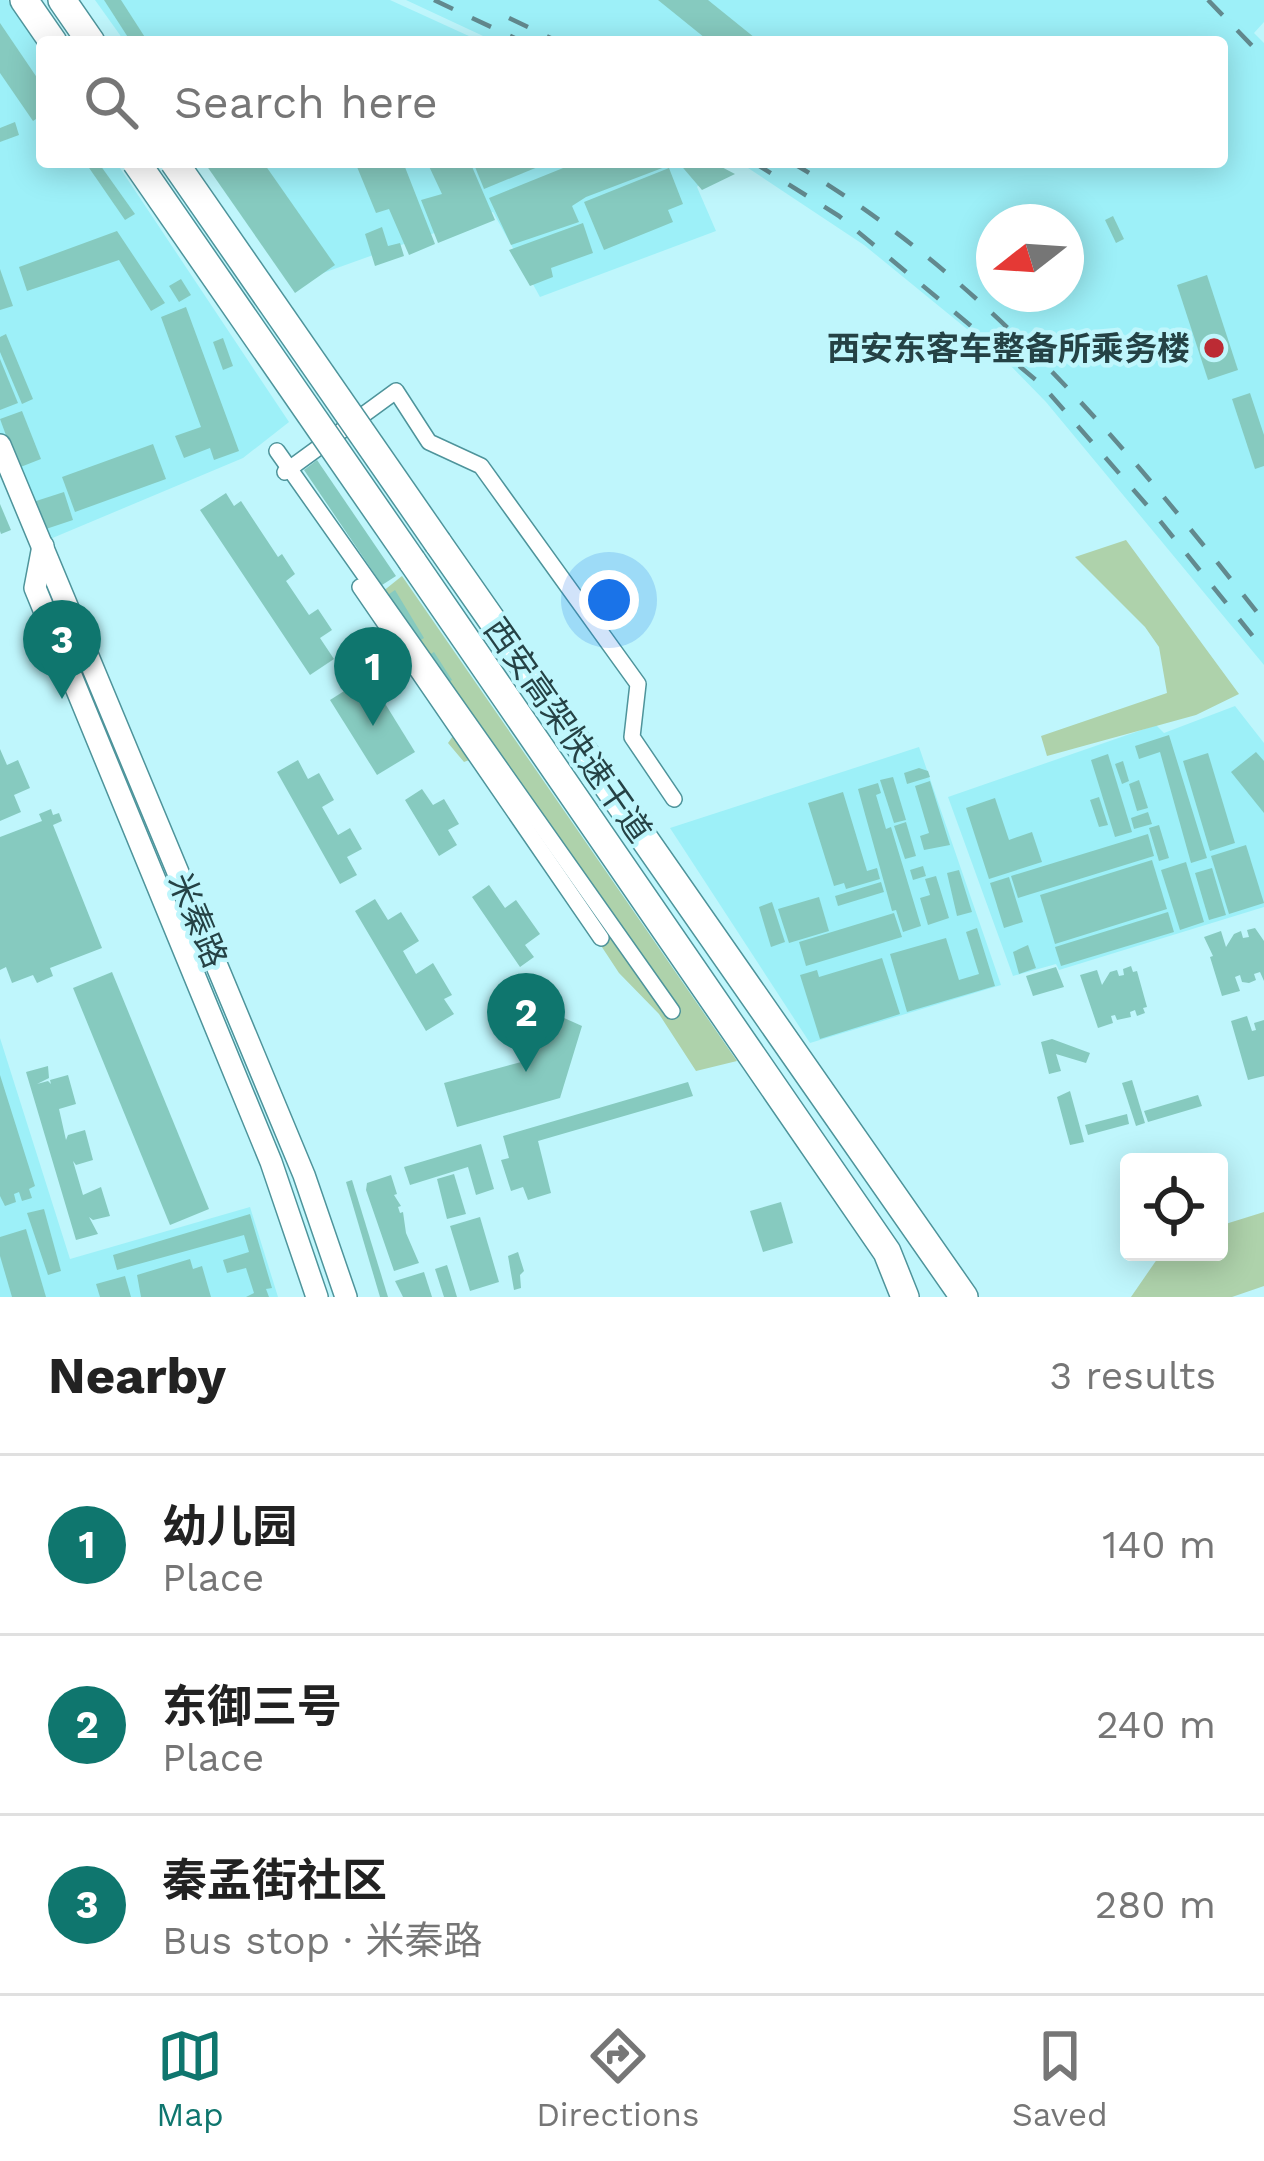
<!DOCTYPE html>
<meta charset="utf-8">
<style>
body{margin:0;font-family:"Work Sans","Noto Sans SC",sans-serif;background:#f2f2f2;color:#222}
.controls{position:absolute;right:36px;bottom:36px;display:grid;overflow:hidden;border-radius:12px;box-shadow:0 6px 30px #0003}
.controls button{width:108px;height:108px;display:grid;place-items:center;padding:0;border:0;border-bottom:3px solid #e0e0e0;background:#fff;color:#222;font:60px sans-serif}
.compass{position:absolute;left:976px;top:204px;width:108px;height:108px;border-radius:50%;background:#fff;box-shadow:0 6px 30px #0003;rotate:253deg}
.you{position:absolute;left:609px;top:600px;width:42px;height:42px;margin:-30px;border:9px solid #fff;border-radius:50%;background:#1a73e8;box-shadow:0 0 0 18px #1a73e833}
.badge{display:grid;place-items:center;width:78px;height:78px;border-radius:50%;background:#0f766e;color:#fff;font-size:39px;font-weight:700}
.pin{position:absolute;translate:-50% -99px;filter:drop-shadow(0 3px 6px #0008)}
.pin::after{content:'';position:absolute;top:63px;width:42px;height:36px;background:inherit;clip-path:polygon(0 0,100% 0,50% 100%)}
.list{margin:0;padding:0;list-style:none}
h2{display:flex;justify-content:space-between;align-items:center;height:156px;margin:0;padding:0 48px;font-size:51px}
h2 small{font-size:39px;font-weight:400;color:#767676}
.list li{display:grid;grid-template-columns:78px 1fr auto;gap:36px;align-items:center;box-sizing:border-box;height:180px;padding:0 48px;border-top:3px solid #e0e0e0}
.list b{display:block;font-size:45px;white-space:nowrap}
.list p{margin:0;font-size:39px;white-space:nowrap;color:#767676}
.list em{font-size:39px;font-style:normal;color:#767676}
.icon{flex:none;width:66px;height:66px;fill:none;stroke:currentColor;stroke-width:2;stroke-linecap:round;stroke-linejoin:round}
.map{position:relative;flex:none;width:1264px;height:1297px;overflow:hidden}
.search{position:absolute;background:#fff;box-shadow:0 6px 30px #0003;left:36px;right:36px;top:36px;height:132px;display:flex;align-items:center;gap:30px;box-sizing:border-box;padding:0 42px;border-radius:12px;color:#767676;font-size:45px}
.sheet{height:696px;background:#fff}
nav{display:flex;justify-content:space-around;align-items:center;box-sizing:border-box;height:168px;border-top:3px solid #e0e0e0;background:#fff;font-size:33px;color:#767676}
nav a{display:grid;justify-items:center;gap:6px}
nav .on{color:#0f766e}
.map>svg:first-child{display:block}
.built{fill:#9df0f8;fill-rule:evenodd}
.green{fill:#aed2ab}
.building{fill:#86cabf}
.lines{fill:none;stroke-linecap:round;stroke-linejoin:round}
.street-casing{stroke:#4e949b;stroke-width:18}
.secondary-casing{stroke:#4e949b;stroke-width:24}
.highway-casing{stroke:#4e949b;stroke-width:30}
.street{stroke:#fff;stroke-width:15}
.secondary{stroke:#fff;stroke-width:21}
.highway{stroke:#fff;stroke-width:27}
.rail{stroke:#62898e;stroke-width:4.5;stroke-dasharray:21 21;stroke-linecap:butt}
.highway-bridge-casing{stroke:#4e949b;stroke-width:30;stroke-linecap:butt}
.highway-bridge{stroke:#fff;stroke-width:27}
.poi-dot{fill:#bc2b34;stroke:#bff6fc;stroke-width:4.5}
.labels{text-anchor:middle;dominant-baseline:central;stroke-width:9;stroke-linejoin:round;paint-order:stroke}
.poi-label{font-size:33px;font-weight:bold;fill:#254245;stroke:#bff6fc;text-anchor:end}
.street-label{font-size:33px;fill:#254245;stroke:#bff6fc}
</style>
<div class="map">
<svg width="1264" height="1297" viewBox="0 0 1264 1297">
<rect width="100%" height="100%" fill="#bff6fc"/>
<!-- built -->
<g class="built">
<polygon points="0,0 8,0 42,51 42,162 116,162 289,422 243,458 43,542 0,436"/>
<polygon points="95,0 390,0 482,42 125,42"/>
<path d="M406 0H1264V22L1254 33 1264 43V665L1046 402 1005 360 864 245 739 162H1222V42H496ZM994 222H1066V294H994Z"/>
<polygon points="211,162 717,162 697,187 716,231 540,297 493,212 298,282"/>
<polygon points="1235,706 1264,743 1264,907 1059,970 1056,964 1013,976 948,797 1156,725 1164,733"/>
<polygon points="919,747 1001,985 810,1043 670,828"/>
<polygon points="0,1038 70,1259 250,1207 278,1297 0,1297"/>
</g>
<!-- green -->
<g class="green">
<polygon points="1126,540 1239,694 1196,715 1047,756 1041,736 1167,693 1159,647 1145,627 1075,557"/>
<polygon points="402,576 737,1061 696,1071 659,1014 619,973 477,757 464,762 448,743 467,716 377,596"/>
<polygon points="1264,1212 1264,1286 1232,1297 1131,1297 1162,1252 1219,1252 1219,1226"/>
</g>
<!-- building -->
<g class="building">
<polygon points="104,0 121,0 148,42 131,42"/>
<polygon points="658,0 708,0 760,42 710,42"/>
<polygon points="0,23 42,85 42,115 33,121 0,73"/>
<polygon points="15,122 19,135 0,142 0,128"/>
<polygon points="85,162 98,162 135,214 125,220"/>
<polygon points="204,162 263,162 335,265 295,293"/>
<polygon points="355,162 403,162 435,244 409,255 389,209 376,213"/>
<polygon points="427,162 470,162 495,220 438,243 421,200 442,194"/>
<polygon points="473,162 550,162 484,189"/>
<polygon points="578,162 647,162 665,167 586,197 572,206 579,222 511,245 489,198"/>
<polygon points="678,162 712,162 735,174 702,190"/>
<polygon points="669,168 683,204 668,210 673,222 604,250 584,202"/>
<polygon points="1113,216 1124,239 1116,243 1105,220"/>
<polygon points="583,223 593,253 551,268 553,277 530,286 509,250"/>
<polygon points="382,227 388,246 400,243 404,256 375,266 365,234"/>
<polygon points="117,231 165,303 151,311 119,260 27,291 19,267"/>
<polygon points="0,269 13,306 0,310"/>
<polygon points="1207,275 1238,370 1208,380 1177,285"/>
<polygon points="181,279 191,295 179,302 169,286"/>
<polygon points="186,307 239,451 214,460 210,448 184,458 175,436 201,427 161,317"/>
<polygon points="6,334 33,399 22,404 0,352 0,337"/>
<polygon points="223,338 233,366 223,370 213,342"/>
<polygon points="0,359 18,403 0,410"/>
<polygon points="1250,393 1264,435 1264,466 1255,469 1232,399"/>
<polygon points="22,411 41,459 18,468 0,419"/>
<polygon points="153,444 166,479 75,512 62,477"/>
<polygon points="317,460 396,576 382,585 304,470"/>
<polygon points="64,492 73,520 43,530 33,502"/>
<polygon points="226,493 234,506 241,501 278,557 282,554 295,574 286,581 309,615 318,609 332,630 320,638 334,659 310,675 200,510"/>
<polygon points="0,504 11,530 1,534 0,531"/>
<polygon points="395,590 424,638 414,644 385,597"/>
<polygon points="434,652 452,680 440,688 421,660"/>
<polygon points="368,676 415,752 377,775 330,700"/>
<polygon points="1169,735 1207,858 1191,863 1160,752 1139,759 1135,746"/>
<polygon points="0,749 7,765 18,760 30,788 14,795 21,812 0,821"/>
<polygon points="1256,752 1264,761 1264,813 1231,772"/>
<polygon points="1208,753 1235,843 1210,851 1183,761"/>
<polygon points="1108,754 1132,832 1115,837 1091,760"/>
<polygon points="298,760 308,779 319,773 334,800 322,807 338,835 350,828 362,849 347,857 357,875 340,884 277,772"/>
<polygon points="1123,761 1129,781 1122,784 1115,764"/>
<polygon points="919,768 928,771 930,777 907,784 904,773"/>
<polygon points="893,777 906,820 894,823 880,780"/>
<polygon points="1139,780 1148,808 1137,811 1129,784"/>
<polygon points="930,781 950,845 924,850 920,836 929,833 915,786"/>
<polygon points="878,783 881,793 876,795 886,829 891,827 921,926 903,932 896,910 892,911 858,789"/>
<polygon points="422,789 433,805 444,799 459,824 448,830 457,845 439,856 405,800"/>
<polygon points="843,792 867,871 877,868 880,879 846,889 844,883 834,886 808,803"/>
<polygon points="1099,797 1108,825 1099,827 1090,800"/>
<polygon points="995,798 1009,840 1032,832 1042,862 989,879 966,808"/>
<polygon points="51,809 53,815 59,813 62,821 53,825 102,948 50,968 53,976 37,983 33,975 12,983 6,967 0,970 0,837 42,821 39,814"/>
<polygon points="1148,812 1152,824 1134,829 1131,818"/>
<polygon points="906,822 916,856 905,859 894,826"/>
<polygon points="1159,825 1169,858 1159,861 1149,828"/>
<polygon points="1148,834 1154,856 1018,898 1011,876"/>
<polygon points="1246,845 1264,903 1229,914 1211,856"/>
<polygon points="1152,860 1167,909 1055,944 1040,895"/>
<polygon points="1186,862 1204,922 1180,930 1161,870"/>
<polygon points="923,866 926,876 913,880 910,870"/>
<polygon points="1212,868 1226,915 1209,920 1195,873"/>
<polygon points="959,870 972,912 957,916 947,873"/>
<polygon points="936,876 949,918 928,925 920,898 930,895 925,879"/>
<polygon points="1009,877 1023,922 1004,928 990,883"/>
<polygon points="881,882 884,892 838,906 835,896"/>
<polygon points="489,885 505,908 516,900 540,934 525,945 534,957 520,967 472,897"/>
<polygon points="819,897 829,931 789,943 778,909"/>
<polygon points="375,899 388,920 401,912 419,941 403,951 416,974 433,963 452,995 444,999 454,1014 426,1031 355,911"/>
<polygon points="772,902 785,942 771,947 759,907"/>
<polygon points="1168,912 1174,932 1061,966 1055,947"/>
<polygon points="894,913 902,937 806,966 799,942"/>
<polygon points="977,928 995,986 907,1012 890,954 946,938 959,980 979,974 966,932"/>
<polygon points="1255,928 1264,941 1264,981 1260,972 1254,974 1256,980 1249,983 1242,982 1240,975 1235,977 1240,991 1222,996 1210,957 1213,956 1204,937 1221,931 1226,947 1234,934 1241,931 1243,938 1249,937 1247,930"/>
<polygon points="1028,945 1036,968 1019,974 1013,952"/>
<polygon points="882,958 900,1014 820,1039 800,975 817,970 819,977"/>
<polygon points="1131,966 1133,972 1137,971 1147,1007 1143,1008 1145,1013 1137,1016 1135,1010 1130,1012 1131,1017 1117,1020 1115,1015 1111,1016 1113,1023 1098,1028 1080,975 1097,970 1102,985 1110,972 1117,970 1119,976 1124,975 1123,969"/>
<polygon points="1056,967 1064,987 1033,996 1026,976"/>
<polygon points="112,972 209,1209 170,1225 73,988"/>
<polygon points="544,1009 582,1026 560,1098 457,1127 444,1083 525,1061"/>
<polygon points="1247,1016 1252,1031 1256,1030 1254,1023 1264,1020 1264,1076 1248,1080 1231,1021"/>
<polygon points="1052,1039 1090,1053 1086,1063 1056,1054 1061,1071 1049,1074 1041,1042"/>
<polygon points="48,1066 49,1078 37,1084 48,1081 51,1084 50,1080 68,1075 76,1104 59,1109 66,1140 68,1135 85,1130 93,1160 76,1165 73,1161 83,1195 101,1187 110,1216 93,1220 89,1217 98,1234 76,1240 26,1072"/>
<polygon points="0,1075 35,1186 29,1189 32,1198 22,1201 19,1192 14,1194 16,1202 5,1206 0,1196"/>
<polygon points="1132,1080 1145,1123 1136,1126 1122,1083"/>
<polygon points="688,1082 693,1096 538,1141 551,1193 528,1200 523,1187 511,1191 501,1160 509,1158 503,1136"/>
<polygon points="1070,1091 1084,1142 1070,1145 1057,1097"/>
<polygon points="1198,1095 1202,1106 1148,1122 1144,1111"/>
<polygon points="1127,1114 1129,1124 1088,1135 1085,1125"/>
<polygon points="481,1144 494,1189 476,1195 468,1167 410,1185 404,1167"/>
<polygon points="454,1174 466,1214 447,1219 437,1179"/>
<polygon points="391,1175 397,1194 394,1195 401,1206 398,1207 400,1213 403,1212 406,1233 419,1263 394,1271 366,1190 367,1183"/>
<polygon points="352,1180 388,1297 380,1297 346,1182"/>
<polygon points="781,1202 793,1243 763,1252 750,1211"/>
<polygon points="44,1209 61,1271 48,1275 27,1213"/>
<polygon points="250,1214 272,1288 266,1289 269,1297 246,1297 254,1293 246,1268 227,1273 223,1260 249,1252 244,1235 117,1270 113,1255"/>
<polygon points="480,1217 499,1282 470,1291 450,1226"/>
<polygon points="26,1229 46,1297 12,1297 0,1256 0,1237"/>
<polygon points="518,1252 524,1271 520,1275 521,1288 514,1290 508,1256"/>
<polygon points="190,1259 193,1269 202,1266 211,1297 141,1297 137,1275"/>
<polygon points="447,1265 449,1271 457,1297 444,1297 435,1269"/>
<polygon points="424,1272 432,1297 403,1297 395,1281"/>
<polygon points="125,1276 131,1297 100,1297 96,1284"/>
</g>
<g class="lines">
<!-- street casing -->
<g class="street-casing">
<g id="street">
<polyline points="277,451 672,1011"/>
<polyline points="285,472 396,391 429,442 481,466 638,684 632,737 674,799"/>
<polyline points="360,587 601,938"/>
</g>
</g>
<!-- secondary casing -->
<g class="secondary-casing">
<g id="secondary">
<polyline points="0,445 304,1175 346,1297"/>
<polyline points="43,546 35,588 271,1162 317,1297"/>
</g>
</g>
<!-- highway casing -->
<g class="highway-casing">
<g id="highway">
<polyline points="24,0 53,42"/>
<polyline points="62,0 91,42"/>
<polyline points="438,543 964,1297"/>
<polyline points="412,561 887,1252 905,1297"/>
</g>
</g>
<!-- street -->
<use href="#street" class="street"/>
<!-- secondary -->
<use href="#secondary" class="secondary"/>
<!-- highway -->
<use href="#highway" class="highway"/>
<!-- rail -->
<g class="rail">
<polyline points="434,0 523,42"/>
<polyline points="1208,0 1264,58"/>
<polyline points="509,18 559,42"/>
<polyline points="753,162 839,216 1042,385 1152,511 1264,650"/>
<path d="M791 162C988 278 1124 444 1264 621"/>
</g>
<!-- highway-bridge casing -->
<g class="highway-bridge-casing">
<g id="highway-bridge">
<polyline points="136,162 412,561"/>
<polyline points="174,162 438,543"/>
</g>
</g>
<!-- highway-bridge -->
<use href="#highway-bridge" class="highway-bridge"/>
</g>
<!-- markers -->
<circle class="poi-dot" cx="1214" cy="348" r="12"/>
<g class="labels">
<!-- poi labels -->
<g class="poi-label">
<text x="1190" y="348">西安东客车整备所乘务楼</text>
</g>
<!-- street labels -->
<g class="street-label">
<text transform="translate(568 730) rotate(55)">西安高架快速干道</text>
<text transform="translate(198 920) rotate(67)">米秦路</text>
</g>
</g>
</svg>
<div class="controls">
<button><svg class="icon" aria-label="locate" viewBox="0 0 24 24"><circle cx="12" cy="12" r="6"/><path d="M12 2v4M12 18v4M2 12h4M18 12h4"/></svg></button>
</div>
<svg class="compass" viewBox="-18 -18 36 36"><path d="M0-13l5 13h-10z" fill="#e53935"/><path d="M0 13l5-13h-10z" fill="#767676"/></svg>
<div class="you"></div>
<div class="pin badge" style="left:373px;top:726px">1</div>
<div class="pin badge" style="left:526px;top:1072px">2</div>
<div class="pin badge" style="left:62px;top:699px">3</div>
<div class="search"><svg class="icon" aria-label="search" viewBox="0 0 24 24"><circle cx="10" cy="10" r="6"/><path d="M15 15l6 6"/></svg>Search here</div>
</div>
<section class="sheet">
<h2>Nearby<small>3 results</small></h2>
<ul class="list">
<li><span class="badge">1</span><div><b>幼儿园</b><p>Place</p></div><em>140 m</em></li>
<li><span class="badge">2</span><div><b>东御三号</b><p>Place</p></div><em>240 m</em></li>
<li><span class="badge">3</span><div><b>秦孟街社区</b><p>Bus stop · 米秦路</p></div><em>280 m</em></li>
</ul>
</section>
<nav>
<a class="on"><svg class="icon" aria-label="map" viewBox="0 0 24 24"><path d="M3 6l6-2 6 2 6-2v14l-6 2-6-2-6 2zM9 4v14M15 6v14"/></svg>Map</a>
<a><svg class="icon" aria-label="directions" viewBox="0 0 24 24"><path d="M12 3l9 9-9 9-9-9zM9 14v-3h6M13 9l2 2-2 2"/></svg>Directions</a>
<a><svg class="icon" aria-label="saved" viewBox="0 0 24 24"><path d="M7 4h10v16l-5-4-5 4z"/></svg>Saved</a>
</nav>
